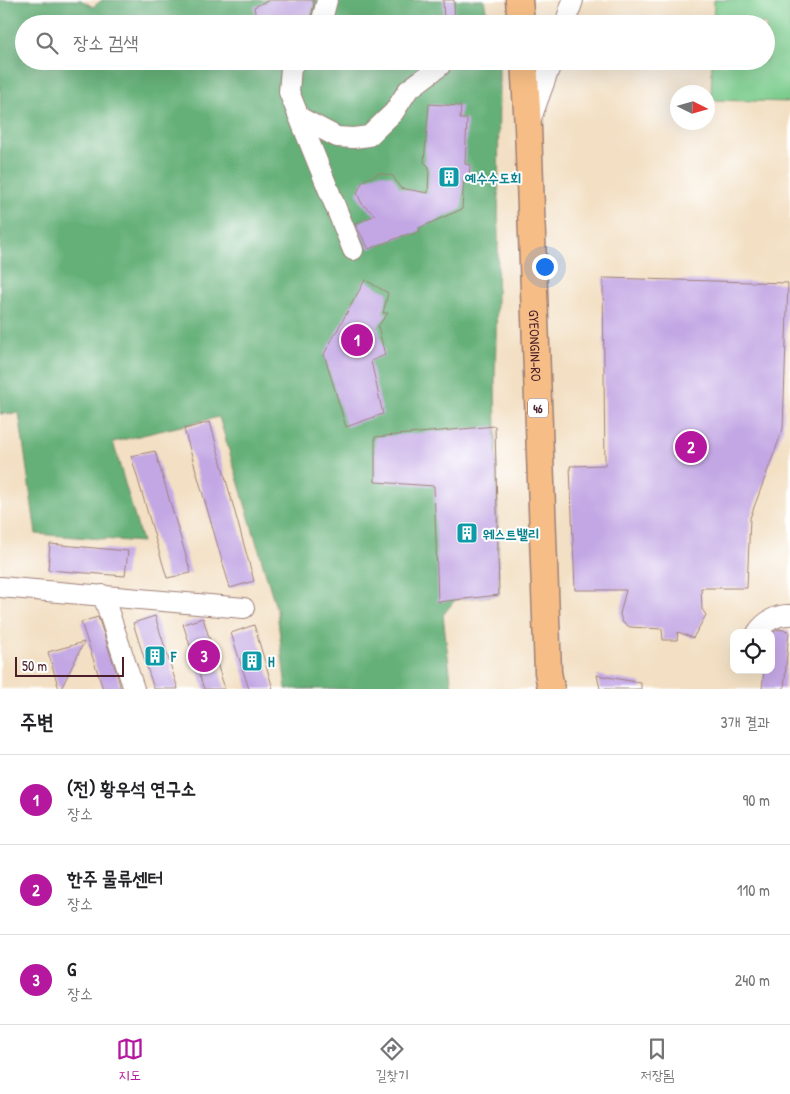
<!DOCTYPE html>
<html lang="ko">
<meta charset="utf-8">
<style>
body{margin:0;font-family:"Patrick Hand","Poor Story",sans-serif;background:#f2f2f2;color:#202124}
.controls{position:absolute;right:15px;bottom:15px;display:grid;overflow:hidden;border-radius:10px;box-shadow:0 5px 20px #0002}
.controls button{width:45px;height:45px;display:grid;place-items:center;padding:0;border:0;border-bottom:1px solid #e0e0e0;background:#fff;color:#202124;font:25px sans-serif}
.compass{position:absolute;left:670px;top:85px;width:45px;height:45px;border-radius:50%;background:#fff;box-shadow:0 5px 20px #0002;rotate:95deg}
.scale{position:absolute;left:15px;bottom:12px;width:109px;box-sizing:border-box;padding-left:5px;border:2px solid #4a1f2b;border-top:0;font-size:14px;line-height:18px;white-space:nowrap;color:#4a1f2b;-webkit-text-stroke:4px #fff;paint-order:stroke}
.you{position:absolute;left:544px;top:266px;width:18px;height:18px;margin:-12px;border:4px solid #fff;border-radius:50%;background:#1a73e8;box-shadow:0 0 0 8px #1a73e833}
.badge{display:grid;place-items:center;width:32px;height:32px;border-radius:50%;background:#b5179e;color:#fff;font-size:16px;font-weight:700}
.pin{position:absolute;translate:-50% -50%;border:2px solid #fff;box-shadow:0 1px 5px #0006}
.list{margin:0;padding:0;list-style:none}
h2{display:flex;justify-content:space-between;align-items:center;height:65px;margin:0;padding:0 20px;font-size:21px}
h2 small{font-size:16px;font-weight:400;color:#757577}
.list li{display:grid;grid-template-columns:32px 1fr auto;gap:15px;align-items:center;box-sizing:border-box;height:90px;padding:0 20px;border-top:1px solid #e0e0e0}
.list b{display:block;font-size:19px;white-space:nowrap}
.list p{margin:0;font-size:16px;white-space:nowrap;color:#757577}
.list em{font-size:16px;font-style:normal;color:#757577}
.icon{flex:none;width:28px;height:28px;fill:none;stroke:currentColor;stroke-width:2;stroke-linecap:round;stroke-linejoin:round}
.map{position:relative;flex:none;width:790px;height:689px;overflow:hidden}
.search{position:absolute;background:#fff;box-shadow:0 5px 20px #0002;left:15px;right:15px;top:15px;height:55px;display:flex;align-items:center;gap:12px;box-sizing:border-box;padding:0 18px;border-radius:28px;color:#757577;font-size:19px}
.sheet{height:335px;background:#fff}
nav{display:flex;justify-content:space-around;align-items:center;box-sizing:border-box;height:70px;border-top:1px solid #e0e0e0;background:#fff;font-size:14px;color:#757577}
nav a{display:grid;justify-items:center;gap:2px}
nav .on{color:#b5179e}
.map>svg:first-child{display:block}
.green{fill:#7ccc8d;stroke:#63765c}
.forest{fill:#65b078;stroke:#586852}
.building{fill:#c3a7e4}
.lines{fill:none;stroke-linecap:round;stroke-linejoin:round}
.minor-casing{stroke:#9e8078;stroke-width:22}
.major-casing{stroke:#9e8078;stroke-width:29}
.minor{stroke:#fff;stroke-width:20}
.major{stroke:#f6be86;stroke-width:26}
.labels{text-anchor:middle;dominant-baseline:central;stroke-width:4;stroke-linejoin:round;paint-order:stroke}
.shield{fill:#fff;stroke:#80626b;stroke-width:1}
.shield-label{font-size:12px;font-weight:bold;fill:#4a1f2b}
.culture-label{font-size:14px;font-weight:bold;fill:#0d838f;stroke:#fff;text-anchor:start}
.street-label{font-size:14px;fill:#4a1f2b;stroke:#fff}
</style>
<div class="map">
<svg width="790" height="689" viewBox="0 0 790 689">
<rect width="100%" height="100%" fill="#fff"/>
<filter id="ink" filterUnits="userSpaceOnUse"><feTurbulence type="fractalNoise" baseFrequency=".02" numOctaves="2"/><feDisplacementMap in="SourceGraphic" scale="10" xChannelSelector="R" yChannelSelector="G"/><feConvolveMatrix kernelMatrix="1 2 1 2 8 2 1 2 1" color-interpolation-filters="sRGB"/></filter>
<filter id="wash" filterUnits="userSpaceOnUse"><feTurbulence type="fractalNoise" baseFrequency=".0096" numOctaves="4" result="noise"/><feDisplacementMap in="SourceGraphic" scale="20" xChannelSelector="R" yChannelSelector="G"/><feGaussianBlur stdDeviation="1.12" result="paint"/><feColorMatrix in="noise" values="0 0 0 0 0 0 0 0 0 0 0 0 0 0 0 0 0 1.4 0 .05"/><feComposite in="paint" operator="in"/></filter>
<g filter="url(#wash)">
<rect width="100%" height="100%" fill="#f3e0c4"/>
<!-- green -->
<polygon class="green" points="714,0 790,0 790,102 711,100 712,61 766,61 766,24 713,24"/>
<!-- forest -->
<polygon class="forest" points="0,0 81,0 93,7 102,0 484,0 489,24 24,24 24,61 499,61 498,256 495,380 499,595 455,600 443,615 452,689 286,689 277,611 219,417 113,442 142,542 36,534 19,413 0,414"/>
<g id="blocks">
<!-- building -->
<g class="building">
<polygon points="269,0 313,0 314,4 309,24 257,24 254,7"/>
<polygon points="443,0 454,0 455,24 444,24"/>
<polygon points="429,104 461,106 460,119 467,119 465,164 470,165 469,177 464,177 462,209 419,228 420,231 410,235 408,234 369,249 355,224 375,215 362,204 357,193 363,181 379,173 393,176 400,188 428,193 429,167 424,162"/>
<polygon points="603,278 788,283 783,429 750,518 747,588 701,588 702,609 706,615 693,638 678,632 677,640 663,640 662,629 630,627 622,622 620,614 626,590 575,590 570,466 605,465"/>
<polygon points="365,280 388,293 383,313 388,313 378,326 385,355 371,361 383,414 346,427 324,354"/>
<polygon points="210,422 254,581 230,588 184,429"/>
<polygon points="495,426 499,595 438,602 434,486 375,482 375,437"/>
<polygon points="155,451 191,573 167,578 131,456"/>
<polygon points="50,544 128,551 125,576 48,570"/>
<polygon points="155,616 178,689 154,689 133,623"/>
<polygon points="98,617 116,671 121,689 103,689 81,622"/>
<polygon points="203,618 225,689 204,689 183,624"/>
<polygon points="254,625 273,689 249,689 231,633"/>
<polygon points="778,629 789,631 784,689 762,689 764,670 771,670 771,634"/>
<polygon points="84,642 61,689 59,689 48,652"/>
<polygon points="597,675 641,683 641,689 600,689"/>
</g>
</g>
</g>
<g filter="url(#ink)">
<use href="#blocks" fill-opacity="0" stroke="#9e8078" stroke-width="1"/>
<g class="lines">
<!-- minor casing -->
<g class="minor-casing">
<g id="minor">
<polyline points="321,24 327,0"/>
<polyline points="565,24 573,0"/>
<polyline points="296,61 291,67 289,92 353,250"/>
<polyline points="301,118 337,137 353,138 369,136 394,112 408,90 440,66"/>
<polyline points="530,121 552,61"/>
<polyline points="0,587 244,608"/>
<polyline points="103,595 134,689"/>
<path d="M757 633C764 622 777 614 790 615"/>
</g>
</g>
<!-- major casing -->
<g class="major-casing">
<g id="major">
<polyline points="519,0 521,24"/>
<path id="s1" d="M524 61 528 127 548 672 551 689"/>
</g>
</g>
<!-- minor -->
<use href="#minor" class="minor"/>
<!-- major -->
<use href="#major" class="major"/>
</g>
</g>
<!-- icons -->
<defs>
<g id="building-square" transform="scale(1.125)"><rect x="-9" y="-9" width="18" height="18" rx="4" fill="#0f9aa8" stroke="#fff"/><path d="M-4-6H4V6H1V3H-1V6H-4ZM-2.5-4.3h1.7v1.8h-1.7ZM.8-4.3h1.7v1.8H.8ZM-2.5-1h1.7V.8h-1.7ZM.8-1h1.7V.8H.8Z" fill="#fff"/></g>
</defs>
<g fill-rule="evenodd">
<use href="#building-square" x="449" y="177"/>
<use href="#building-square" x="467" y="533"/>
<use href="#building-square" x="155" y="656"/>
<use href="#building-square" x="252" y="661"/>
</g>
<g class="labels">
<!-- shield labels -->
<rect class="shield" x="528" y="398.5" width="20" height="19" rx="4"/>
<g class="shield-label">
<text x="538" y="408">46</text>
</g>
<!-- culture labels -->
<g class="culture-label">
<text x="465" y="177">예수수도회</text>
<text x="483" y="533">웨스트밸리</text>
<text x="171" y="656">F</text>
<text x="268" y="661">H</text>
</g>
<!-- street labels -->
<g class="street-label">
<text stroke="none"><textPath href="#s1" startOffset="285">GYEONGIN-RO</textPath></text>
</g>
</g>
</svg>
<div class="controls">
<button><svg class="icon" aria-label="locate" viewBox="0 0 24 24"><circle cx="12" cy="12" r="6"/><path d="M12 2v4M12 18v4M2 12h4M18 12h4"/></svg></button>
</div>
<svg class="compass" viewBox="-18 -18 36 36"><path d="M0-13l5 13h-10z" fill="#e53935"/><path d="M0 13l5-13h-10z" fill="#757577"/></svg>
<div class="scale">50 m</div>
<div class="you"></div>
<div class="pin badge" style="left:357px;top:340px">1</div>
<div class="pin badge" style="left:691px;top:447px">2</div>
<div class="pin badge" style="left:204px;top:656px">3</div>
<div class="search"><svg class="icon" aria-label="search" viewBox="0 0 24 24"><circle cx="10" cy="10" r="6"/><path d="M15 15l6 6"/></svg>장소 검색</div>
</div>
<section class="sheet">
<h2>주변<small>3개 결과</small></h2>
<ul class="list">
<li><span class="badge">1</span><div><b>(전) 황우석 연구소</b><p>장소</p></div><em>90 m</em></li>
<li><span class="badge">2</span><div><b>한주 물류센터</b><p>장소</p></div><em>110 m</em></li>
<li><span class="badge">3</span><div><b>G</b><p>장소</p></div><em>240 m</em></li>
</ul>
</section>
<nav>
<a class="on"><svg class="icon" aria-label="map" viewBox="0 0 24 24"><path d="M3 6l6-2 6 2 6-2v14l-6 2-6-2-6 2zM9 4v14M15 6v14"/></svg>지도</a>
<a><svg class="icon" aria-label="directions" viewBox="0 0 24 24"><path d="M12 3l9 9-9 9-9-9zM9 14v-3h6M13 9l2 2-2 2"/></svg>길찾기</a>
<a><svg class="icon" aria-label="saved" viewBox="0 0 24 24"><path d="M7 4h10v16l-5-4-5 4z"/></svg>저장됨</a>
</nav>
